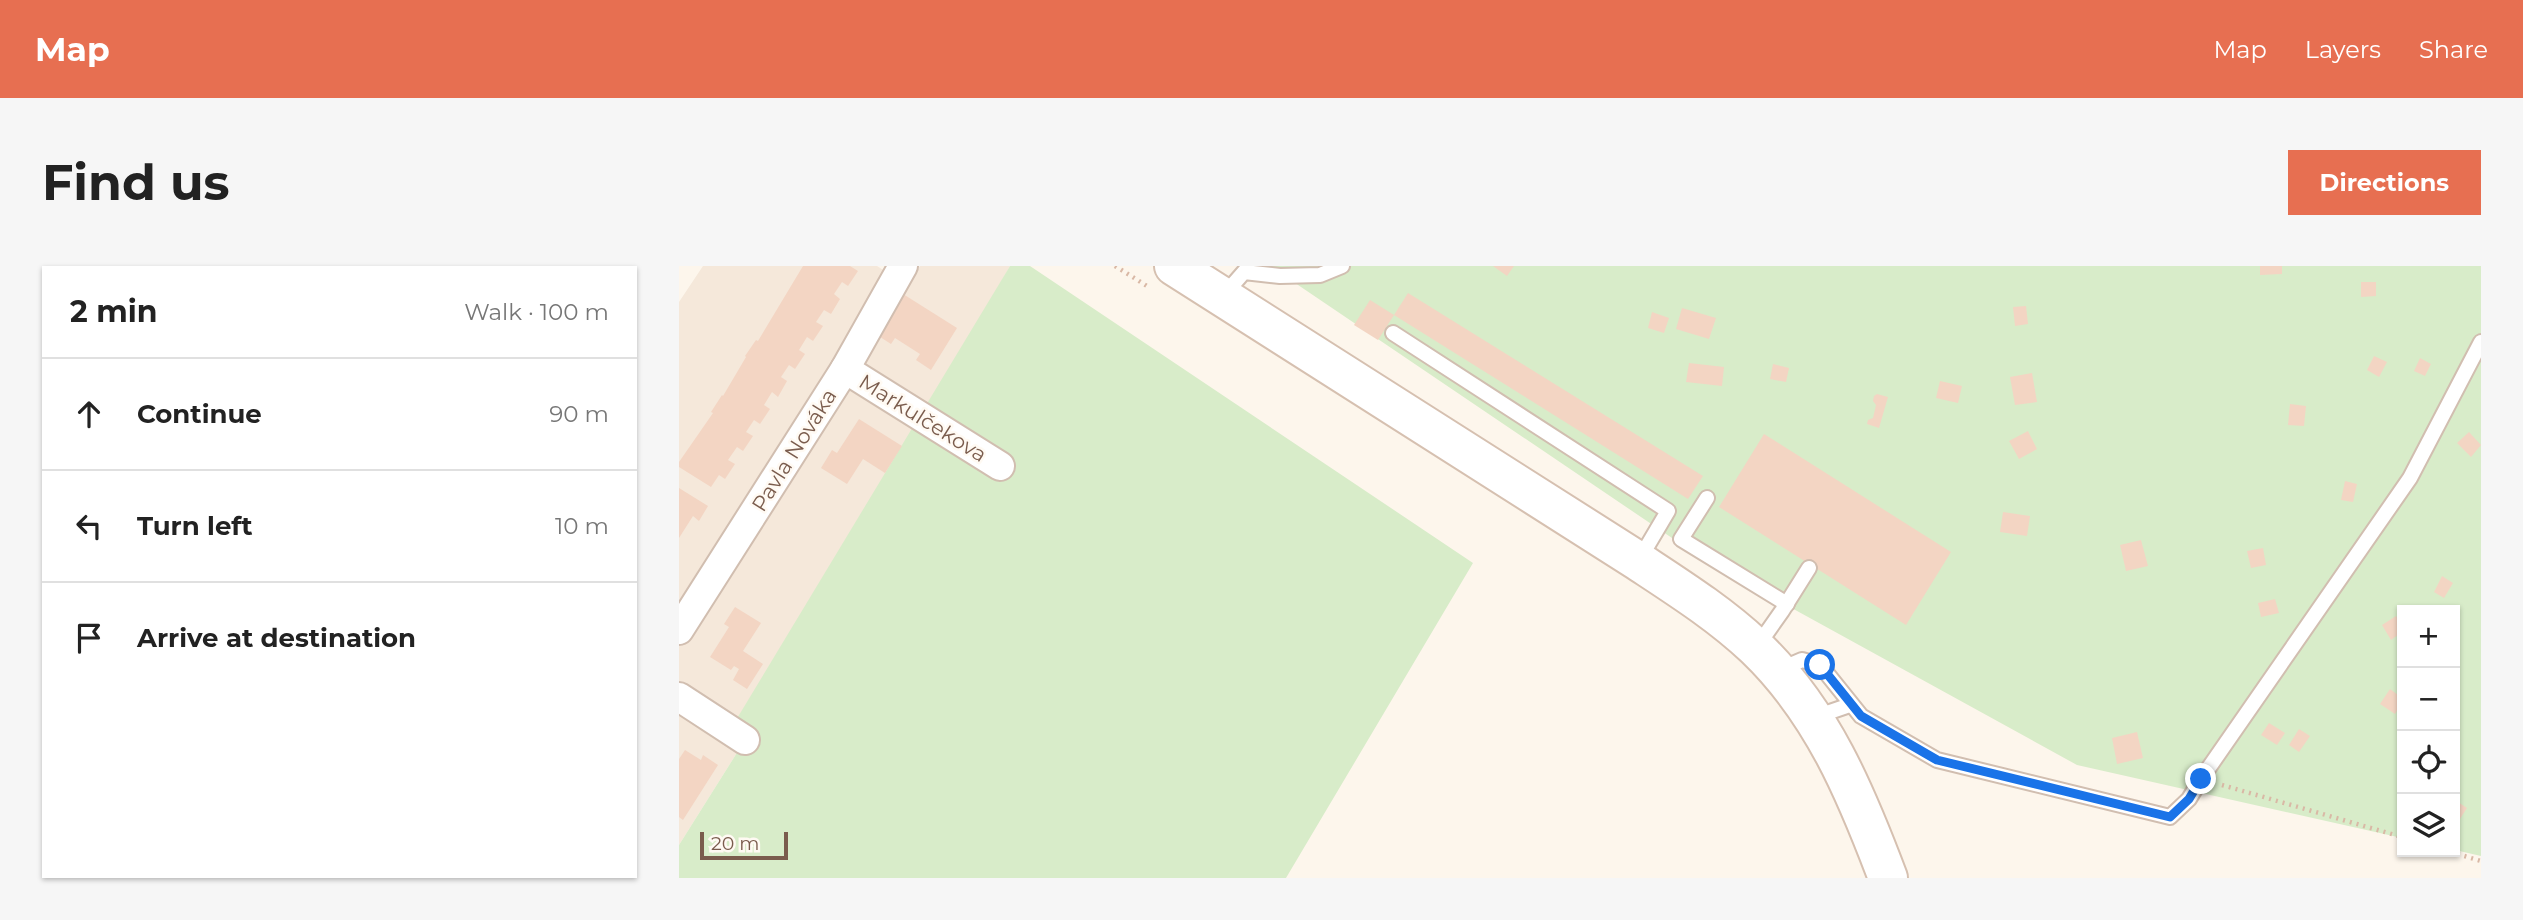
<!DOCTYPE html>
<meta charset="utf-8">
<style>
body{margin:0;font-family:Montserrat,sans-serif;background:#f6f6f6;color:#222}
.controls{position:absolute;right:21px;bottom:21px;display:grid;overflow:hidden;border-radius:0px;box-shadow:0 2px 5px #0004}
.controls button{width:63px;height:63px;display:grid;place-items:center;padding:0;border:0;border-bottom:2px solid #e0e0e0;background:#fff;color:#222;font:35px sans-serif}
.scale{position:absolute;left:21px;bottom:18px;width:88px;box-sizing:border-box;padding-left:7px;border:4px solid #7a5c4d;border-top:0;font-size:19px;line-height:24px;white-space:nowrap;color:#7a5c4d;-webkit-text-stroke:5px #fffaf3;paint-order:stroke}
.stop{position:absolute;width:21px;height:21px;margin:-16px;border:5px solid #1a73e8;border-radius:50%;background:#fff}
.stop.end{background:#1a73e8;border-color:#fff;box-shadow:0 2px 7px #0008}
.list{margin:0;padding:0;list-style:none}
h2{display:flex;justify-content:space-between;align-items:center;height:91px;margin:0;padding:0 28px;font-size:30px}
h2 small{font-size:23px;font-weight:400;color:#767676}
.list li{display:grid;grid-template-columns:46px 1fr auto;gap:21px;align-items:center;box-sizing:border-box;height:112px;padding:0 28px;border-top:2px solid #e0e0e0}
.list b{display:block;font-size:26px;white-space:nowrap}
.list em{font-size:23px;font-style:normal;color:#767676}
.icon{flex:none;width:38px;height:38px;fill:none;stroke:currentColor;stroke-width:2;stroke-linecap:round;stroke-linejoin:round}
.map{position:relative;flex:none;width:1802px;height:612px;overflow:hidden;border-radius:0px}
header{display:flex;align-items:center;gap:42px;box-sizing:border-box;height:98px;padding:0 35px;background:#e76f51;color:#fff}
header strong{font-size:33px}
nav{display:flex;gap:38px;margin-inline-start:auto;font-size:24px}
.intro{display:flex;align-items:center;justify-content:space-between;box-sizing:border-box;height:168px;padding:0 42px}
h1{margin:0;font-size:49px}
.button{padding:18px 32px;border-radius:0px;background:#e76f51;color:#fff;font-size:24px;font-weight:700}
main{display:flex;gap:42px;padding:0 42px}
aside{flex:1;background:#fff;border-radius:0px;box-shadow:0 2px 5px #0004}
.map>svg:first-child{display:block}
.residential{fill:#f5e8da}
.green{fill:#d8ecc9}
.building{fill:#f3d5c3}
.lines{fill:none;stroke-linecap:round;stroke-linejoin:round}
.lane-casing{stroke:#d1beb0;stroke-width:18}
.street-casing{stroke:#d1beb0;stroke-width:32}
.secondary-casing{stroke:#d6c0b0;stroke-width:42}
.path{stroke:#d9b8a5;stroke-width:4.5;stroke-dasharray:2 5;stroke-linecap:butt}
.lane{stroke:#fff;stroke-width:14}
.street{stroke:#fff;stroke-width:28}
.secondary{stroke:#fff;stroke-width:38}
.route{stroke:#1a73e8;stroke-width:9}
.labels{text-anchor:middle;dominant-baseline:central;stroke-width:5;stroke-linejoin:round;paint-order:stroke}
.street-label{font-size:21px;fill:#7a5c4d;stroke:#fffaf3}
</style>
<header>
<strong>Map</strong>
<nav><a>Map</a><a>Layers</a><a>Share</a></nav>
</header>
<div class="intro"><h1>Find us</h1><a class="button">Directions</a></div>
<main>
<aside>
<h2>2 min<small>Walk · 100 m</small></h2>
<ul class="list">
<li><svg class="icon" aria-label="ahead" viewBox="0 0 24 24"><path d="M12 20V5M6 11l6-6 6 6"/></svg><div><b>Continue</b></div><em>90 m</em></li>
<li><svg class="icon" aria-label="left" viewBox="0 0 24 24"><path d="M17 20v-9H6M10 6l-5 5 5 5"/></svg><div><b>Turn left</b></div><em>10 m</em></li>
<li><svg class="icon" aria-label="arrive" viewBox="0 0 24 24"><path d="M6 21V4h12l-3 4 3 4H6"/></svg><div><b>Arrive at destination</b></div></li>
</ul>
</aside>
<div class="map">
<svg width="1802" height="612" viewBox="0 0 1802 612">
<rect width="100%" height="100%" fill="#fdf6ec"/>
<!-- residential -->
<polygon class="residential" points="24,0 198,0 229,20 241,0 331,0 66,474 0,579 0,36"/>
<!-- green -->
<g class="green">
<polygon points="331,0 351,0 794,297 607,612 0,612 0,579 66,474 51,464"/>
<polygon points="591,0 1802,0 1802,590 1776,584 1776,344 1723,344 1723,572 1398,499 1027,295"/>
</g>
<!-- building -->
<g class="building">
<polygon points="124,0 171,0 179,5 169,20 163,16 155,28 161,33 152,48 145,44 137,56 144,60 134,75 128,71 120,84 126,88 116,103 110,99 102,111 108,115 99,131 93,126 85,139 91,143 81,158 75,154 67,166 74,170 64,185 58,181 49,194 56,198 46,213 40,209 32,221 0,201 0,196 34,147 32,146 43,129 44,130 67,91 66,90 77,74 79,75"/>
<polygon points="814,0 835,0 828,10"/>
<polygon points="1581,0 1603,0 1603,8 1581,9"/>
<polygon points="1682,16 1697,16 1697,30 1682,31"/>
<polygon points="729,27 1024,210 1009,233 715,49"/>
<polygon points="224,28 278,62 252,104 237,94 241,88 216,72 212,78 198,69"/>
<polygon points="691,34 715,49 699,74 675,59"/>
<polygon points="1347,40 1349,58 1336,60 1334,41"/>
<polygon points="1003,42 1037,52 1030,73 997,63"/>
<polygon points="973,46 990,52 985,67 969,62"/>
<polygon points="1695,90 1708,96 1700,111 1688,104"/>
<polygon points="1741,92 1752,98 1746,110 1735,105"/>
<polygon points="1010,97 1045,101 1043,120 1007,116"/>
<polygon points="1094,98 1110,102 1107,116 1091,113"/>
<polygon points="1353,107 1358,136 1336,139 1331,111"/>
<polygon points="1261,115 1283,120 1279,137 1257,132"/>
<polygon points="1198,128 1209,131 1200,162 1188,158 1189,154 1194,152 1197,139 1194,135 1195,130"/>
<polygon points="1611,138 1627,140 1625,160 1609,159"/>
<polygon points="180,153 223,180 206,207 184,193 168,218 142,202 153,184 158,187"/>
<polygon points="1349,165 1358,183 1340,193 1330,175"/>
<polygon points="1790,166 1802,179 1792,191 1778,177"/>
<polygon points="1085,168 1272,286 1227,359 1040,241"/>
<polygon points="1666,215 1678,218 1674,236 1662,234"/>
<polygon points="0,222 29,240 20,255 14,250 0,272"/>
<polygon points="1324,246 1351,250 1348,270 1321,266"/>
<polygon points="1462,274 1469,300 1447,305 1441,279"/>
<polygon points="1584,282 1587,299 1572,302 1568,285"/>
<polygon points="1763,310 1774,317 1765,332 1755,326"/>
<polygon points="1596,333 1600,347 1582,351 1579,337"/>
<polygon points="56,341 82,357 64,385 84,398 68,423 54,414 60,403 55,400 52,404 31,391 50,361 45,358"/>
<polygon points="1717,350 1723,360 1723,366 1712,374 1703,359"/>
<polygon points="1711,423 1723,432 1723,437 1716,448 1701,438"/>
<polygon points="1590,457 1606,467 1598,479 1582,469"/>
<polygon points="1620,463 1631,470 1620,486 1610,479"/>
<polygon points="1458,466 1464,492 1438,498 1433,472"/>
<polygon points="6,484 22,494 24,489 39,499 4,554 0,551 0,493"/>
<polygon points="1776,534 1788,542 1779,556 1776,553"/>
</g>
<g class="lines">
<!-- lane casing -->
<g class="lane-casing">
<g id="lane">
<polyline points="544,30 565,6 601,10 641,9 663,0"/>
<polyline points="714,67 989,245 960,294"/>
<polyline points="1028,232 1002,273 1108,338"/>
<polyline points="1077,382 1103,345 1130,302"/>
<polyline points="1100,404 1123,394 1141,399 1182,450 1258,494 1491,551 1510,533 1522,513 1731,212 1802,76"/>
<polyline points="1136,451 1171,439"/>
</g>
</g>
<!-- street casing -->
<g class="street-casing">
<g id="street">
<polyline points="166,103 321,200"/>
<polyline points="0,364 166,103 224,0"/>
<polyline points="0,431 66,474"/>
</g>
</g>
<!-- secondary casing -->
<g class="secondary-casing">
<path id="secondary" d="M495 0 959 295C1000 322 1041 348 1076 381 1143 445 1177 527 1209 612"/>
</g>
<!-- path -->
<g class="path">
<polyline points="436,0 468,20"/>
<polyline points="1543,519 1723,571"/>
<polyline points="1772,586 1802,595"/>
</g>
<!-- lane -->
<use href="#lane" class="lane"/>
<!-- street -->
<use href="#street" class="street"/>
<!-- secondary -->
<use href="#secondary" class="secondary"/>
</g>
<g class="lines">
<!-- route -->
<polyline class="route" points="1141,399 1182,450 1258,494 1491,551 1510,533 1522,513"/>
</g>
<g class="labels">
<!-- street labels -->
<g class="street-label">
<text transform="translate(244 152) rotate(32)">Markulčekova</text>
<text transform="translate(115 184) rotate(-58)">Pavla Nováka</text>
</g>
</g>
</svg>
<div class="controls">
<button>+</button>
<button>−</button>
<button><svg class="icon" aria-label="locate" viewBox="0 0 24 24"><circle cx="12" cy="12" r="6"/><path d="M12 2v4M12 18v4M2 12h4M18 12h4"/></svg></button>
<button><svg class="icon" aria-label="layers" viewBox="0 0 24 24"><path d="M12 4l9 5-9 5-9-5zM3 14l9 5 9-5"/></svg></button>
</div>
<div class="scale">20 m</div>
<div class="stop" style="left:1141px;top:399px"></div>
<div class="stop end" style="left:1522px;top:513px"></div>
</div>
</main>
